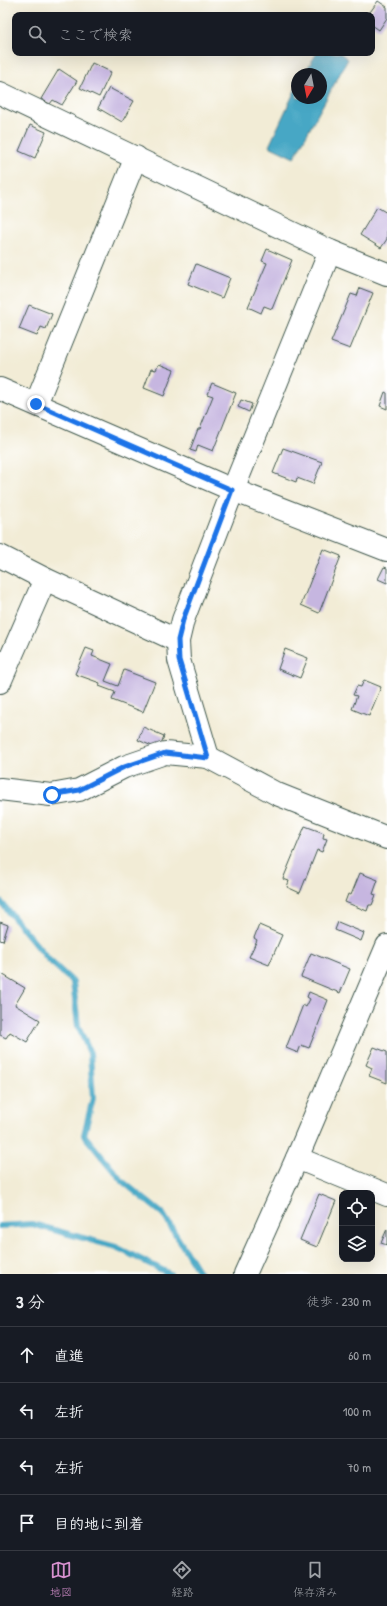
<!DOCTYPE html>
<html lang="ja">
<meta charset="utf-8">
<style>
body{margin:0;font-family:"Patrick Hand","Klee One",sans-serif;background:#20242c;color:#f1f3f6}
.controls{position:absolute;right:12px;bottom:12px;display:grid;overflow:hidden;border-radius:8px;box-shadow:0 4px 16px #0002}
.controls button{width:36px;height:36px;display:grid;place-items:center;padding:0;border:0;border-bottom:1px solid #363941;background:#171b24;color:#f1f3f6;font:20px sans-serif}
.compass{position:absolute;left:291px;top:68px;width:36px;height:36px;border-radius:50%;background:#171b24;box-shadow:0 4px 16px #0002;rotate:190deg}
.stop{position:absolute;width:12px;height:12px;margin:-9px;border:3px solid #1a73e8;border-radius:50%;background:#fff}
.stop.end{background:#1a73e8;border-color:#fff;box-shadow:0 1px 4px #0008}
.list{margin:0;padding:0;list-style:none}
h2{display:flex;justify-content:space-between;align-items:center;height:52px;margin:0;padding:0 16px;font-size:17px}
h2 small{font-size:13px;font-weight:400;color:#9ea1a6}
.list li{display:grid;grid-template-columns:26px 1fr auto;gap:12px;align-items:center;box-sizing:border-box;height:56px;padding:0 16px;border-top:1px solid #363941}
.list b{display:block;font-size:15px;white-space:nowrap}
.list em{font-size:13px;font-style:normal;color:#9ea1a6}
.icon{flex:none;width:22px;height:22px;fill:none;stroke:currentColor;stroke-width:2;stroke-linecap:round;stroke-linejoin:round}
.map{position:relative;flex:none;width:387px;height:1274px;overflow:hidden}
.search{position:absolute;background:#171b24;box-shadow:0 4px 16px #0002;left:12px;right:12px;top:12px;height:44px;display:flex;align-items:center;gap:10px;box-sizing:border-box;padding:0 14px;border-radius:8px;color:#9ea1a6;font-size:15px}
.sheet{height:276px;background:#171b24}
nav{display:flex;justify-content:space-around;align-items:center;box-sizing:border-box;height:56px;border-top:1px solid #363941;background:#171b24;font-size:11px;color:#9ea1a6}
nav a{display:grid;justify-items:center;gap:2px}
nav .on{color:#d690ce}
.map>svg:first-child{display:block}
.water{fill:#46a7c5;stroke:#32727c}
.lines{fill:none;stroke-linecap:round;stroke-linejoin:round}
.stream{stroke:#46a7c5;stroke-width:6}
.building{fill:#c6b6e0}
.minor-casing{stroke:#3f574c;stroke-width:24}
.minor{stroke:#fff;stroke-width:22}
.route{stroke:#1a73e8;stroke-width:5}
</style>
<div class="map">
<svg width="387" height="1274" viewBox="0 0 387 1274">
<rect width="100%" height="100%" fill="#fff"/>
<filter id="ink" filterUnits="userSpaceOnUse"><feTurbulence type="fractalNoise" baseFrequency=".025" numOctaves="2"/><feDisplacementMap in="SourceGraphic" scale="8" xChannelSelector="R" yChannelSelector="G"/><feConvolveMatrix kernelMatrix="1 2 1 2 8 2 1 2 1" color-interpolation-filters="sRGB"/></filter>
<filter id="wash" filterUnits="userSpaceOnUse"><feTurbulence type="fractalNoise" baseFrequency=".012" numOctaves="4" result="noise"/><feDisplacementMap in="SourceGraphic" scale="16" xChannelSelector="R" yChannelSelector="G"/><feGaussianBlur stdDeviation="0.9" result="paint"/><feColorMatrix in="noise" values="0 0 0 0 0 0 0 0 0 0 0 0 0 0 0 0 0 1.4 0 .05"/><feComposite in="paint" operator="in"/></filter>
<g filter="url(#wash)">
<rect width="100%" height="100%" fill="#f2ecd6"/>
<!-- water -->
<polygon class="water" points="317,53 340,53 348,59 294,158 269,146 297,86 297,98 321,98 321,74 304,74"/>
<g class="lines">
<!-- stream -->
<g class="stream">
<polyline points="0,901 49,960 73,982 78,1026 90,1053 93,1098 84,1135 122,1181 163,1214 200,1274"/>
<polyline points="0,1226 32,1224 116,1247 170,1274"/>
</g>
</g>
<g id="blocks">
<!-- building -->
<g class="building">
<polygon points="378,1 387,7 387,18 379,30 372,25 372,15 368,15"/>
<polygon points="92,63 111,72 99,97 80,88"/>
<polygon points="59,69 77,81 62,105 53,100 50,104 41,99"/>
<polygon points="109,88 134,101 122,122 98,108"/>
<polygon points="30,125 46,132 35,158 19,151"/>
<polygon points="377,207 387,213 387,239 381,248 360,235"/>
<polygon points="267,249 292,260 272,309 264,306 261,313 248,307 267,263 262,261"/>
<polygon points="196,264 230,278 222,298 188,284"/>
<polygon points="360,288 373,293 350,349 331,342 351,294 357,296"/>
<polygon points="29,305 52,314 46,329 41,327 37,336 19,329"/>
<polygon points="159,364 174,370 164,396 144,388 151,369 156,370"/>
<polygon points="212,383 236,393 213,451 198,445 196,452 190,450 198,429 200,429 213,396 207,394"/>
<polygon points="385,392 387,393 387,409 380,406"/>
<polygon points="241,400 252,404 249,412 238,407"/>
<polygon points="283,448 322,462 313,484 297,478 296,482 273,473"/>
<polygon points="323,549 341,556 319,613 301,605"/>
<polygon points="384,567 387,568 387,583 378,579"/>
<polygon points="86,648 94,651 92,656 112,664 105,681 118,686 124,670 155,682 143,712 112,700 115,692 99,686 100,683 75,674"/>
<polygon points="285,649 308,658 300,678 278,669"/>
<polygon points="364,680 381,687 369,716 352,709 357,696 353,695 357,686 361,687"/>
<polygon points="143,727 164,736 159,749 138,740"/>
<polygon points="305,826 324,833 323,838 327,839 322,852 317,850 300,893 287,887 289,881 283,879"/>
<polygon points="360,873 378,880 373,894 376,895 372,905 369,905 367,911 345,902 348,894 351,895"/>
<polygon points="0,922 8,925 3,941 0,940"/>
<polygon points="338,922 364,933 361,941 335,930"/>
<polygon points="259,925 282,935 269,965 249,957 257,940 254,938"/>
<polygon points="311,953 350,969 340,993 301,977"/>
<polygon points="0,973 25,988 15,1005 40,1020 27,1042 10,1032 6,1038 0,1035"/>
<polygon points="309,992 328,1000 309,1048 301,1045 298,1053 286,1048 303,1005 306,1007 310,999 307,997"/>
<polygon points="374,1047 387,1052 387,1083 369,1076 372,1068 366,1065"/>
<polygon points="319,1194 336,1201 317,1247 300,1240"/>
<polygon points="387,1229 387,1245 381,1243"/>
</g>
</g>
</g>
<g filter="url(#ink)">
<use href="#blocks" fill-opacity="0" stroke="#3f574c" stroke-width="1"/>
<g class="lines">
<!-- minor casing -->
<g class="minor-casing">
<g id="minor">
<polyline points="0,93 330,251 387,274"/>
<polyline points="0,389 233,490 387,550"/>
<polyline points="36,404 136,157"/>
<polyline points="0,556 45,579 178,641"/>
<polyline points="0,682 45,579"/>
<polyline points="208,757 179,660 178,641 183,620 233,490 330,251"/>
<polyline points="0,789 51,795 79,790 124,767 165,753 208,757 277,794 387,838"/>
<polyline points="297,1158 387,1195"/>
<polyline points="245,1274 297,1158 387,946"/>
</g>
</g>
<!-- minor -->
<use href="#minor" class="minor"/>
</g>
</g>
<g class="lines" filter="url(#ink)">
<!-- route -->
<polyline class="route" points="36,404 232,490 183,620 178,640 179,660 208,758 165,753 124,767 79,790 52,795"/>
</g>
</svg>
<div class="controls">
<button><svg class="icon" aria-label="locate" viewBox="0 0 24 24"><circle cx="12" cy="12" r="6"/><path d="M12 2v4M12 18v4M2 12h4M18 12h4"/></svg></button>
<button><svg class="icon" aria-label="layers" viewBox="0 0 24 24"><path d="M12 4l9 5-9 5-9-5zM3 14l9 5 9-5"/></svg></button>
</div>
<svg class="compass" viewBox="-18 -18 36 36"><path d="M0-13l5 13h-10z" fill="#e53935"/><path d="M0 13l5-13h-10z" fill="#9ea1a6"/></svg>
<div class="stop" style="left:52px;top:795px"></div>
<div class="stop end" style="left:36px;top:404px"></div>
<div class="search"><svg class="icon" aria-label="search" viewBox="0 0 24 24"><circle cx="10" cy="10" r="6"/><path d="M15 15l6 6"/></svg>ここで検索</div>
</div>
<section class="sheet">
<h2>3 分<small>徒歩 · 230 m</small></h2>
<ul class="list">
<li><svg class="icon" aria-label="ahead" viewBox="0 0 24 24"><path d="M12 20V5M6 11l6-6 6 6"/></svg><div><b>直進</b></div><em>60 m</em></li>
<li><svg class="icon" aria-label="left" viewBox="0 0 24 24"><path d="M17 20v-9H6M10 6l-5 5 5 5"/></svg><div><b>左折</b></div><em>100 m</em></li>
<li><svg class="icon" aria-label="left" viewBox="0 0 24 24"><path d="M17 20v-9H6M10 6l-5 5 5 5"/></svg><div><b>左折</b></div><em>70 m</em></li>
<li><svg class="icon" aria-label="arrive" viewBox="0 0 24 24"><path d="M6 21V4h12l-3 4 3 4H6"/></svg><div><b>目的地に到着</b></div></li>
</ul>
</section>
<nav>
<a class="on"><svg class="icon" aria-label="map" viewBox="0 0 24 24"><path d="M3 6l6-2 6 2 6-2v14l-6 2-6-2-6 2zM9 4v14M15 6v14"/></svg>地図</a>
<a><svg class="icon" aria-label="directions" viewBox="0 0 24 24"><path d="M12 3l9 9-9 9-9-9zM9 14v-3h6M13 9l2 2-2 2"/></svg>経路</a>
<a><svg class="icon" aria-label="saved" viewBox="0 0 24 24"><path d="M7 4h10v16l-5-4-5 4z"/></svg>保存済み</a>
</nav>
